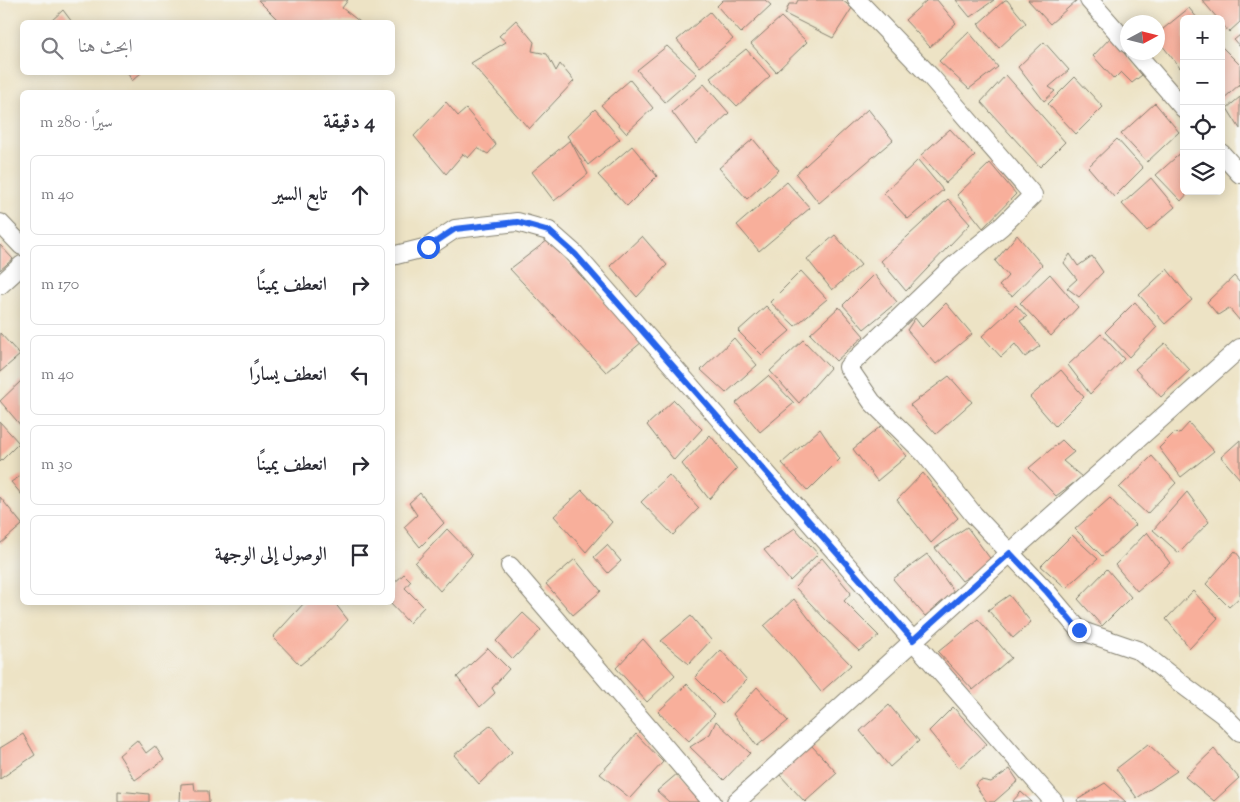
<!DOCTYPE html>
<html lang="ar">
<meta charset="utf-8">
<style>
body{margin:0;font-family:"Sorts Mill Goudy",Amiri,serif;background:#f2f2f3;color:#2b2b33;direction:rtl}
.controls{position:absolute;right:15px;top:15px;display:grid;overflow:hidden;border-radius:8px;box-shadow:0 2px 12px #0003}
.controls button{width:45px;height:45px;display:grid;place-items:center;padding:0;border:0;border-bottom:1px solid #e1e1e2;background:#fff;color:#2b2b33;font:25px sans-serif}
.compass{position:absolute;left:1120px;top:15px;width:45px;height:45px;border-radius:50%;background:#fff;box-shadow:0 2px 12px #0003;rotate:83deg}
.stop{position:absolute;width:15px;height:15px;margin:-11px;border:4px solid #2563eb;border-radius:50%;background:#fff}
.stop.end{background:#2563eb;border-color:#fff;box-shadow:0 1px 5px #0008}
.list{margin:0;padding:0;list-style:none}
h2{display:flex;justify-content:space-between;align-items:center;height:65px;margin:0;padding:0 20px;font-size:21px}
h2 small{font-size:16px;font-weight:400;color:#7c7c81}
.list li{display:grid;grid-template-columns:32px 1fr auto;gap:15px;align-items:center;box-sizing:border-box;height:80px;margin:0 10px 10px;padding:0 10px;border:1px solid #e1e1e2;border-radius:8px}
.list b{display:block;font-size:19px;white-space:nowrap}
.list em{font-size:16px;font-style:normal;color:#7c7c81}
.icon{flex:none;width:28px;height:28px;fill:none;stroke:currentColor;stroke-width:2;stroke-linecap:round;stroke-linejoin:round}
.map{position:relative;flex:none;width:1240px;height:802px;overflow:hidden;direction:ltr}
.search{position:absolute;background:#fff;box-shadow:0 2px 12px #0003;left:20px;top:20px;width:375px;height:55px;display:flex;align-items:center;gap:12px;box-sizing:border-box;padding:0 18px;border-radius:8px;color:#7c7c81;font-size:19px}
.panel{position:absolute;background:#fff;box-shadow:0 2px 12px #0003;left:20px;top:90px;width:375px;height:515px;border-radius:8px;direction:rtl}
.map>svg:first-child{display:block}
.building{fill:#f8af9b}
.lines{fill:none;stroke-linecap:round;stroke-linejoin:round}
.street-casing{stroke:#848070;stroke-width:20}
.street{stroke:#fff;stroke-width:18}
.route{stroke:#2563eb;stroke-width:6}
</style>
<div class="map">
<svg width="1240" height="802" viewBox="0 0 1240 802">
<rect width="100%" height="100%" fill="#f6f6f2"/>
<filter id="ink" filterUnits="userSpaceOnUse"><feTurbulence type="fractalNoise" baseFrequency=".02" numOctaves="2"/><feDisplacementMap in="SourceGraphic" scale="10" xChannelSelector="R" yChannelSelector="G"/><feConvolveMatrix kernelMatrix="1 2 1 2 8 2 1 2 1" color-interpolation-filters="sRGB"/></filter>
<filter id="wash" filterUnits="userSpaceOnUse"><feTurbulence type="fractalNoise" baseFrequency=".0096" numOctaves="4" result="noise"/><feDisplacementMap in="SourceGraphic" scale="20" xChannelSelector="R" yChannelSelector="G"/><feGaussianBlur stdDeviation="1.12" result="paint"/><feColorMatrix in="noise" values="0 0 0 0 0 0 0 0 0 0 0 0 0 0 0 0 0 1.4 0 .05"/><feComposite in="paint" operator="in"/></filter>
<g filter="url(#wash)">
<rect width="100%" height="100%" fill="#ede3c5"/>
<g id="blocks">
<!-- building -->
<g class="building">
<polygon points="258,0 348,0 342,8 360,22 280,22"/>
<polygon points="723,0 765,0 771,5 741,33 717,6"/>
<polygon points="798,0 842,0 852,8 833,38 785,14 789,4 796,4"/>
<polygon points="927,0 937,0 956,23 930,47 905,20"/>
<polygon points="956,0 994,0 970,17"/>
<polygon points="1005,0 1007,0 1026,23 999,48 978,24"/>
<polygon points="1028,0 1077,0 1050,24"/>
<polygon points="1202,0 1240,0 1240,22 1229,32 1221,23 1221,19 1218,19"/>
<polygon points="1189,8 1198,19 1184,19 1184,65 1180,68 1158,40 1158,33"/>
<polygon points="63,10 72,22 50,22"/>
<polygon points="710,12 733,39 700,67 677,40"/>
<polygon points="781,17 807,42 776,72 751,44"/>
<polygon points="516,20 534,42 532,51 547,54 556,71 560,64 574,81 529,129 471,63 506,42 499,36"/>
<polygon points="969,32 998,67 969,89 939,61"/>
<polygon points="1240,35 1240,47 1234,40"/>
<polygon points="1111,37 1142,75 1132,83 1121,72 1114,79 1093,56"/>
<polygon points="1044,42 1069,70 1049,87 1055,91 1044,101 1018,67"/>
<polygon points="667,46 697,74 665,102 637,70"/>
<polygon points="1221,46 1240,65 1240,84 1221,101"/>
<polygon points="746,49 770,76 737,106 710,78"/>
<polygon points="127,72 142,72 132,81"/>
<polygon points="1006,75 1065,142 1040,167 981,102"/>
<polygon points="1075,77 1103,107 1076,134 1048,104"/>
<polygon points="630,80 653,108 626,133 601,105"/>
<polygon points="704,84 729,113 696,144 672,112"/>
<polygon points="1240,97 1240,129 1227,108"/>
<polygon points="446,102 458,116 466,109 496,145 488,154 477,148 468,158 463,154 446,174 414,136"/>
<polygon points="1155,103 1179,132 1147,162 1121,134"/>
<polygon points="595,109 620,139 588,165 567,136"/>
<polygon points="868,109 893,140 819,203 796,174"/>
<polygon points="950,129 975,156 946,183 921,155"/>
<polygon points="753,139 779,170 747,199 719,168"/>
<polygon points="1117,139 1143,168 1114,197 1088,167"/>
<polygon points="570,140 588,174 554,201 532,172"/>
<polygon points="632,146 657,176 627,206 598,175"/>
<polygon points="1184,150 1184,191 1190,191 1181,201 1156,175"/>
<polygon points="918,160 943,190 908,219 884,193"/>
<polygon points="990,163 1016,194 983,228 957,195"/>
<polygon points="1151,178 1175,207 1147,231 1122,204"/>
<polygon points="787,182 810,208 759,251 737,225"/>
<polygon points="948,199 970,224 906,291 881,261"/>
<polygon points="835,235 861,265 832,290 807,259"/>
<polygon points="1017,235 1042,265 1012,296 999,286 1008,276 995,261"/>
<polygon points="642,236 667,265 637,297 610,266"/>
<polygon points="548,240 642,342 606,372 510,269"/>
<polygon points="0,245 13,259 0,270"/>
<polygon points="1070,254 1078,266 1092,256 1103,272 1079,297 1067,288 1077,279 1064,263"/>
<polygon points="1167,269 1192,300 1165,324 1139,295"/>
<polygon points="801,271 827,299 795,326 770,302"/>
<polygon points="874,274 897,302 864,329 843,305"/>
<polygon points="1050,274 1078,307 1051,336 1020,303"/>
<polygon points="1234,276 1240,283 1240,321 1229,308 1218,315 1207,302"/>
<polygon points="1135,302 1157,327 1129,357 1105,332"/>
<polygon points="946,303 972,334 936,364 907,330 915,318 922,327"/>
<polygon points="1016,305 1027,317 1020,321 1040,346 1025,357 1015,344 1001,357 982,336"/>
<polygon points="766,306 790,331 762,355 738,331"/>
<polygon points="839,307 864,336 836,361 810,334"/>
<polygon points="0,333 20,355 0,372"/>
<polygon points="1101,334 1124,359 1090,394 1068,365"/>
<polygon points="734,338 757,365 726,393 701,370"/>
<polygon points="803,340 830,368 799,403 770,371"/>
<polygon points="1165,343 1190,370 1161,397 1135,369"/>
<polygon points="1061,370 1084,397 1055,426 1030,397"/>
<polygon points="768,376 794,403 760,432 736,403"/>
<polygon points="949,376 972,402 936,434 910,405"/>
<polygon points="22,380 22,427 0,401"/>
<polygon points="674,400 702,429 674,460 647,425"/>
<polygon points="0,422 19,443 0,462"/>
<polygon points="1189,423 1214,451 1181,477 1159,448 1174,433 1179,434"/>
<polygon points="881,426 907,456 877,481 853,449"/>
<polygon points="820,429 840,459 808,491 782,463"/>
<polygon points="710,435 737,469 709,499 682,464"/>
<polygon points="1062,440 1074,452 1063,461 1082,477 1056,496 1029,468"/>
<polygon points="1240,440 1240,479 1221,457"/>
<polygon points="1152,456 1176,483 1147,514 1119,488"/>
<polygon points="923,473 958,518 931,543 897,500"/>
<polygon points="22,475 22,495 11,482"/>
<polygon points="669,475 699,508 673,535 641,502"/>
<polygon points="582,490 612,522 586,552 554,516"/>
<polygon points="1187,492 1209,522 1179,553 1153,530"/>
<polygon points="420,493 444,523 420,547 404,527 417,515 409,503"/>
<polygon points="0,497 22,524 22,525 0,544"/>
<polygon points="1110,498 1136,525 1102,556 1075,529"/>
<polygon points="967,527 992,561 962,581 935,548"/>
<polygon points="795,528 818,554 790,581 764,550"/>
<polygon points="447,529 472,555 440,591 415,563"/>
<polygon points="1147,532 1170,563 1137,591 1115,565"/>
<polygon points="1072,535 1098,559 1066,588 1041,566"/>
<polygon points="607,545 621,561 608,573 594,557"/>
<polygon points="1235,551 1240,557 1240,597 1229,607 1206,584"/>
<polygon points="927,554 954,592 925,616 893,579"/>
<polygon points="822,558 851,593 844,601 879,636 859,651 825,619 795,587"/>
<polygon points="575,559 601,591 573,615 546,584"/>
<polygon points="1107,569 1131,597 1102,626 1078,599"/>
<polygon points="404,574 411,581 405,588 424,607 409,623 389,602 392,602 392,585"/>
<polygon points="1193,591 1218,618 1190,648 1166,619"/>
<polygon points="1009,595 1031,622 1013,638 988,610"/>
<polygon points="794,599 820,633 851,665 821,692 791,655 764,626"/>
<polygon points="305,602 334,602 348,620 327,643 300,665 273,637"/>
<polygon points="523,613 541,630 513,659 496,641"/>
<polygon points="691,616 711,640 689,664 661,641"/>
<polygon points="978,619 1011,658 973,690 938,652"/>
<polygon points="643,639 675,675 647,702 616,668"/>
<polygon points="488,648 509,669 492,688 495,693 480,707 457,677"/>
<polygon points="721,650 747,680 722,704 695,677"/>
<polygon points="687,684 715,714 689,741 658,712"/>
<polygon points="757,687 788,721 757,746 733,714"/>
<polygon points="889,705 919,741 890,767 860,731"/>
<polygon points="953,707 987,744 959,768 929,731"/>
<polygon points="716,721 750,753 724,780 690,747 710,734"/>
<polygon points="491,725 512,752 479,784 454,755"/>
<polygon points="23,734 35,755 0,779 0,748"/>
<polygon points="636,734 663,762 630,798 600,774"/>
<polygon points="137,740 146,753 155,746 164,760 135,780 119,755"/>
<polygon points="1148,744 1177,771 1137,798 1116,769"/>
<polygon points="811,745 837,773 805,802 779,774"/>
<polygon points="1214,749 1239,778 1214,801 1185,777"/>
<polygon points="1010,769 1018,781 994,802 987,802 975,785 981,780 991,782"/>
<polygon points="678,773 705,802 669,802 657,791"/>
<polygon points="194,783 195,791 208,791 209,802 180,802 181,784"/>
<polygon points="1105,783 1126,802 1078,802 1077,800"/>
<polygon points="118,791 149,794 149,802 118,802"/>
<polygon points="1021,792 1032,802 1012,802"/>
</g>
</g>
</g>
<g filter="url(#ink)">
<use href="#blocks" fill-opacity="0" stroke="#848070" stroke-width="1"/>
<g class="lines">
<!-- street casing -->
<g class="street-casing">
<g id="street">
<polyline points="857,0 931,77 1033,195 1002,226 952,267 848,367 872,402 925,454 974,515 1047,592 1079,630 1140,651 1179,682 1222,714 1240,732"/>
<polyline points="1089,0 1128,44"/>
<polyline points="1135,52 1184,109"/>
<polyline points="1221,153 1240,174"/>
<polyline points="0,223 22,246"/>
<polyline points="392,256 428,247 455,229 517,222 549,231 575,254 1054,802"/>
<polyline points="0,285 22,265"/>
<polyline points="510,566 712,802"/>
<polyline points="736,802 1010,553 1240,348"/>
</g>
</g>
<!-- street -->
<use href="#street" class="street"/>
</g>
</g>
<g class="lines" filter="url(#ink)">
<!-- route -->
<polyline class="route" points="428,247 455,229 517,222 549,231 575,254 913,640 1010,553 1047,592 1079,630"/>
</g>
</svg>
<div class="controls">
<button>+</button>
<button>−</button>
<button><svg class="icon" aria-label="locate" viewBox="0 0 24 24"><circle cx="12" cy="12" r="6"/><path d="M12 2v4M12 18v4M2 12h4M18 12h4"/></svg></button>
<button><svg class="icon" aria-label="layers" viewBox="0 0 24 24"><path d="M12 4l9 5-9 5-9-5zM3 14l9 5 9-5"/></svg></button>
</div>
<svg class="compass" viewBox="-18 -18 36 36"><path d="M0-13l5 13h-10z" fill="#e53935"/><path d="M0 13l5-13h-10z" fill="#7c7c81"/></svg>
<div class="stop" style="left:428px;top:247px"></div>
<div class="stop end" style="left:1079px;top:630px"></div>
<div class="search"><svg class="icon" aria-label="search" viewBox="0 0 24 24"><circle cx="10" cy="10" r="6"/><path d="M15 15l6 6"/></svg>ابحث هنا</div>
<section class="panel">
<h2>4 دقيقة<small>سيرًا · 280 m</small></h2>
<ul class="list">
<li><svg class="icon" aria-label="ahead" viewBox="0 0 24 24"><path d="M12 20V5M6 11l6-6 6 6"/></svg><div><b>تابع السير</b></div><em>40 m</em></li>
<li><svg class="icon" aria-label="right" viewBox="0 0 24 24"><path d="M7 20v-9h11M14 6l5 5-5 5"/></svg><div><b>انعطف يمينًا</b></div><em>170 m</em></li>
<li><svg class="icon" aria-label="left" viewBox="0 0 24 24"><path d="M17 20v-9H6M10 6l-5 5 5 5"/></svg><div><b>انعطف يسارًا</b></div><em>40 m</em></li>
<li><svg class="icon" aria-label="right" viewBox="0 0 24 24"><path d="M7 20v-9h11M14 6l5 5-5 5"/></svg><div><b>انعطف يمينًا</b></div><em>30 m</em></li>
<li><svg class="icon" aria-label="arrive" viewBox="0 0 24 24"><path d="M6 21V4h12l-3 4 3 4H6"/></svg><div><b>الوصول إلى الوجهة</b></div></li>
</ul>
</section>
</div>
